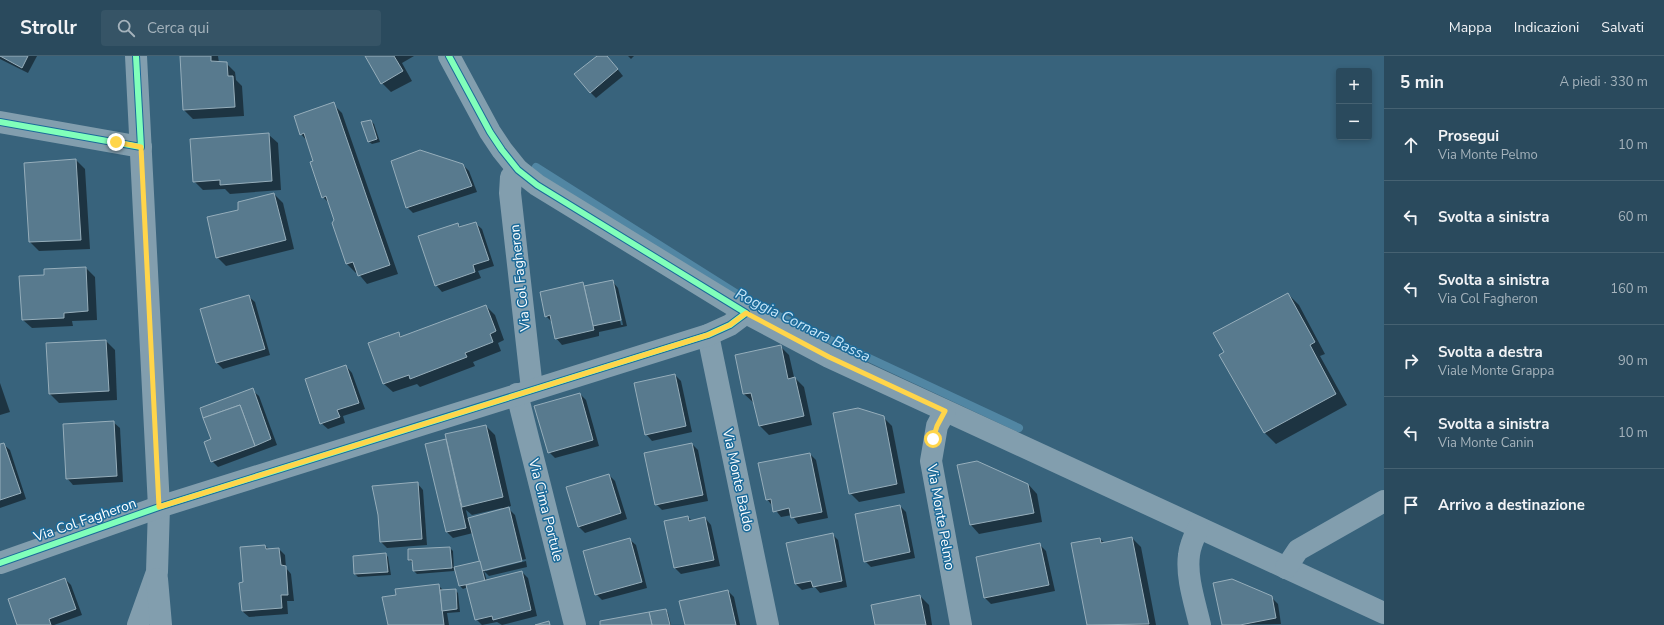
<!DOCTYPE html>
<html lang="it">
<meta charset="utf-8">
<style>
body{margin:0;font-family:"Nunito Sans",sans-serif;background:#365466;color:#f1f3f6}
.controls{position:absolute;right:12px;top:12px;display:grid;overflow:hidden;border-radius:4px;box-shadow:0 2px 6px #0003}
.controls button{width:36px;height:36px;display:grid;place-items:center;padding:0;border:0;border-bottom:1px solid #466272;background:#2a4a5d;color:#f1f3f6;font:20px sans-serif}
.stop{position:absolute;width:12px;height:12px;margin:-9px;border:3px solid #ffd54a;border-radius:50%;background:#fff}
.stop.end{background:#ffd54a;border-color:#fff;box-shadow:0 1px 4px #0008}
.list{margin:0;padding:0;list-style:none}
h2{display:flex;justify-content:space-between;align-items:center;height:52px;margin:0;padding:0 16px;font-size:17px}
h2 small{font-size:13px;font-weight:400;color:#a5b3bc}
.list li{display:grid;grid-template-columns:26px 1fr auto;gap:12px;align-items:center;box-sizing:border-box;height:72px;padding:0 16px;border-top:1px solid #466272}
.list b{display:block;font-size:15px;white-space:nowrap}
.list p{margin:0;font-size:13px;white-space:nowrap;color:#a5b3bc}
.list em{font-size:13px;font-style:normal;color:#a5b3bc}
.icon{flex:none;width:22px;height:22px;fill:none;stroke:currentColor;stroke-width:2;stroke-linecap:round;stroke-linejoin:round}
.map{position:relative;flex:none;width:1384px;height:569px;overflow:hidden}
header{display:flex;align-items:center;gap:24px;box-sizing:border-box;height:56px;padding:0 20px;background:#2a4a5d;border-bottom:1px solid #466272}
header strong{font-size:19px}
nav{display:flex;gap:22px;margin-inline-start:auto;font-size:14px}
.search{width:280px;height:36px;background:#365466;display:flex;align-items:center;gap:10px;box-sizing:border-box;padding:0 14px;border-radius:4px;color:#a5b3bc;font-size:15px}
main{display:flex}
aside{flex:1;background:#2a4a5d}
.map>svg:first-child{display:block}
.shadow{fill:#0007;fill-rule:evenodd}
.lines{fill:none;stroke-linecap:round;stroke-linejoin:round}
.stream{stroke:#5186a3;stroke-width:8}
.building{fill:#587a8e;stroke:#96aebb}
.minor{stroke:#829eae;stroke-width:22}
.cycleway-casing{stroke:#1b6a99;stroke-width:8}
.cycleway{stroke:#80ffba;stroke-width:6}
.route{stroke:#ffd54a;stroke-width:5}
.labels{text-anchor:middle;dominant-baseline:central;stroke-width:3;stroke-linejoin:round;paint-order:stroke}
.street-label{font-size:14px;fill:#fff;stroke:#1b6a99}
.water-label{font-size:15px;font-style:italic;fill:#c7e6f8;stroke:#1b6a99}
</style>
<header>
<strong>Strollr</strong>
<div class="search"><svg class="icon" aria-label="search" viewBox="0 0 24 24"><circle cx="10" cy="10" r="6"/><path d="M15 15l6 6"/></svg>Cerca qui</div>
<nav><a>Mappa</a><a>Indicazioni</a><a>Salvati</a></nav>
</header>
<main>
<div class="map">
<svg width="1384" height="569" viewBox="0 0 1384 569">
<rect width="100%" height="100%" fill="#38637c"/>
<!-- shadow -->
<g class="shadow">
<polygon points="0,0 37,0 28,17 0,3"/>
<polygon points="181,0 218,0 219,7 226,7 235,16 236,24 242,30 244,60 193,63 184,54"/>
<polygon points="366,0 414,0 402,7 412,25 391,36 382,27"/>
<polygon points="598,0 607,0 623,20 596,42 590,36"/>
<polygon points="628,0 634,0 631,3"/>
<polygon points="333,48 342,57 398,218 367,228 357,216 356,217 347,208 333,167 336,165 330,148 323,141 307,85 301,78"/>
<polygon points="371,65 374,68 380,86 372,88 369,86"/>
<polygon points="269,79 278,87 281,134 230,138 225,133 203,134 194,125"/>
<polygon points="76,104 85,113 90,193 39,195 30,186"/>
<polygon points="463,109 469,115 477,136 413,157 407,151"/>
<polygon points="274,138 283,147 294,193 226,210 217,201 239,155"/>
<polygon points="475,167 482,173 494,210 478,215 481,222 442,236 436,229 458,168 462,172"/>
<polygon points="86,212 95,221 97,264 72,265 73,270 32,272 23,264 45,220"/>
<path d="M612 225 618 232 627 270 599 276V280L562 289 556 282 552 266 546 260 583 228 586 231ZM613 231H615L623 269H621Z"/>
<polygon points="1288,238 1299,249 1325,298 1320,300 1347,349 1276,388 1265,377"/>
<polygon points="248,240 255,246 270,299 223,313 217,307 201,253"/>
<polygon points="486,250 495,259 504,284 498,287 501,295 473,306 475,310 420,331 417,328 393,336 384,328 369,288 398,277 402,281"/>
<polygon points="106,285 115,294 117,344 59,347 50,338 47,288"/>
<polygon points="780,290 789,299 794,321 804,331 812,369 769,379 760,370 754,347 744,338 736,300"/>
<polygon points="346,310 352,317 365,353 343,360 345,367 328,373 321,367"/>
<polygon points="675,319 681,325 692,376 652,385 646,378"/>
<polygon points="0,327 10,356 0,359"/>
<polygon points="252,334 259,340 277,389 218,411 212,405"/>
<polygon points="580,338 586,344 599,390 555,402 549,396"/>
<polygon points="883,361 892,370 905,437 859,446 850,437"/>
<polygon points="113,366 120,372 123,426 73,429 67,422"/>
<path d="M486 370 495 379 511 450 507 451 515 459 526 503 486 513V515L526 505 527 511 489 520 484 515 487 525 522 516 528 522 537 560 502 569 497 566 482 569 476 563 468 531 463 533 460 530 482 509 473 477 453 482 447 476 446 384 448 386ZM502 452V454L468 463 466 454 472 459Z"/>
<polygon points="3,388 10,394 26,443 0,452 0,389"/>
<polygon points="692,388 698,394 708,445 662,454 656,448"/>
<polygon points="810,398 816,404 828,462 798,468 792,459 781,461 767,443"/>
<polygon points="609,419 615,425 627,463 585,477 579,471"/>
<polygon points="417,427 423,434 427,489 387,492 381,486"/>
<polygon points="1028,428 1037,438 1042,466 979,478 971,469"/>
<polygon points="900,450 906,456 915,502 871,511 865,505"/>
<polygon points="688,461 692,465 705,462 711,469 720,510 681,518 675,512 665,466"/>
<polygon points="832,478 838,484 847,531 820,537 815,531 802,534 795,527"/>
<polygon points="1132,482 1141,491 1156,569 1088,569 1072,488 1100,483 1105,487"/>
<polygon points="629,483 636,489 647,532 602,544 596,538"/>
<polygon points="1040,489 1046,495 1055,535 991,548 985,542"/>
<polygon points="265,490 269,493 279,493 285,499 286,512 291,518 294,545 287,545 288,558 249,561 242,555 244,527"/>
<polygon points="450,492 453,495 454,515 417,518 414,515 413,507 409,504"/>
<polygon points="386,498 388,501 391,519 358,521 355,518 354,500"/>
<polygon points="65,523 71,529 82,559 54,569 18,569"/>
<polygon points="438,529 444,535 455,534 458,537 460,556 447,557 449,569 388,569 383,542 397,540"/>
<polygon points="728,535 734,541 740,569 686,569"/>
<polygon points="920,540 929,549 932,569 876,569"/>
<polygon points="1271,541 1278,548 1281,568 1223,569"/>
<polygon points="666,554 668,557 671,569 601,569"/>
</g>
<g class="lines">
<!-- stream -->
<polyline class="stream" points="536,111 753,248 1019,372"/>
</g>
<!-- building -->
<g class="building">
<polygon points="0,0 28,0 22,12"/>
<polygon points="180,0 211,0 211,5 227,6 228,20 233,20 235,51 183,54"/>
<polygon points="365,0 394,0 403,15 381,28"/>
<polygon points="597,0 607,0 618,13 590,37 574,18"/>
<polygon points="334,46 390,209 358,220 353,206 346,208 332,167 334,164 326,140 322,142 310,106 313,105 304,77 300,79 294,60"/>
<polygon points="371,64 377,83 368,86 361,66"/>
<polygon points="269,77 272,125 220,129 220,124 193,126 190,83"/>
<polygon points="420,94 463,108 472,130 406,152 391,105"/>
<polygon points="76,103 81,184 29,186 24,107"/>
<polygon points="274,137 286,184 216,202 207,161 238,154 238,146"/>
<polygon points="476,166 489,204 473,209 475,216 435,230 418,180 458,167 459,171"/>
<polygon points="86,211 88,255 64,257 64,262 22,264 19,220 44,219 44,213"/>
<polygon points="613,224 621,264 593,270 584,230"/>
<polygon points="583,226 594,274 555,283 550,259 545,261 540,236"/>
<polygon points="1288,237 1315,286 1310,289 1336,338 1264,377 1219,299 1224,296 1213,277"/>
<polygon points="249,239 265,293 216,307 200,253"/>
<polygon points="486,249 496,275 490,278 493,286 465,297 467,301 410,323 409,319 383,328 368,287 399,276 400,281"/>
<polygon points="106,284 109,335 49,338 46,287"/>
<polygon points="781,289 788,323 795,321 804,360 759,370 751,337 743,338 735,299"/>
<polygon points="346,309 359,347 337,354 340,361 320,368 305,323"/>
<polygon points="675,318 686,370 645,379 634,327"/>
<polygon points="253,332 271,383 255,390 240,349 203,362 200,352"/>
<polygon points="580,337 593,384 548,397 534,350"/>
<polygon points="240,349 255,390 211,406 204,386 211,383 203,362"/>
<polygon points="858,352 884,360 897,428 849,438 833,357"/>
<polygon points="114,365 117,420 66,423 63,368"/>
<polygon points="486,369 503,441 462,451 445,378"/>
<polygon points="446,383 466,472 446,476 425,388"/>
<polygon points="4,387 21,437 0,444 0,388"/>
<polygon points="692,387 703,439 655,449 644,397"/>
<polygon points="810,397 822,456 791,462 789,452 773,456 771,443 766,444 758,407"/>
<polygon points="977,405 1028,428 1034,457 970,469 957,409"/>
<polygon points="609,418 621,457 578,471 566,431"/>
<polygon points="418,426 422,483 380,486 378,459 372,430"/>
<polygon points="900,449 910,496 864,506 855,458"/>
<polygon points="509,451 522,505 482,515 468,462"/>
<polygon points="688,460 689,465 705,461 714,504 674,512 664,465"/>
<polygon points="833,477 842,525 813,531 811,525 795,528 786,487"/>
<polygon points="1132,481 1149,568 1087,569 1071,487 1100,482 1101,487"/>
<polygon points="630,482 642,526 595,539 583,495"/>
<polygon points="1040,487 1049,529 984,542 976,501"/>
<polygon points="265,489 266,493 279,492 281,509 286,510 288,539 281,539 282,552 242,555 239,527 243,526 240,491"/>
<polygon points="450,491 452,512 413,515 412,504 408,504 408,493"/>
<polygon points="386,497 388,516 354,518 353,500"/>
<polygon points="480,505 485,525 459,530 454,511"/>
<polygon points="522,515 531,554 493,564 492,560 475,564 466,529"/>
<polygon points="65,522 76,553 49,563 51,569 17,569 8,543"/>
<polygon points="1232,523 1272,540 1276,562 1240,569 1222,569 1213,527"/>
<polygon points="439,528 444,569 388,569 382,541 396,539 395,533"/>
<polygon points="456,533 457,553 442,555 440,534"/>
<polygon points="728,534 736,569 685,569 679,545"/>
<polygon points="920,539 926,569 875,569 871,549"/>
<polygon points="666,553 670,569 652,569 649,556"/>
<polygon points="649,556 652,569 600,569 600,565"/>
<polygon points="549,565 550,569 535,569"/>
</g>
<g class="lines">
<!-- minor -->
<g class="minor">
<polyline points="136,0 159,451 157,516 138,569"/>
<polyline points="449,0 490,76 502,94 518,114 537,129 746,257 829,301 1384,557"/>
<polyline points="0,66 141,91"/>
<polyline points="518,114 511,121 510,137 532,333"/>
<polyline points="708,279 768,569"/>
<polyline points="517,338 575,569"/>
<polyline points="945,355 937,370 931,405 961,569"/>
<path d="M1198 473C1194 481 1190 489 1189 499 1186 521 1195 547 1200 569"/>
<polyline points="0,507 159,451 708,279 730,269 746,257"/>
<polyline points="1286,512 1298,494 1384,445"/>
<polyline points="157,523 161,569"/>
</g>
<!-- cycleway casing -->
<g class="cycleway-casing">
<g id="cycleway">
<polyline points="0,66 141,91 136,0"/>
<polyline points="0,507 159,451 708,279 730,269 746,257 537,129 518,114 502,94 490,76 449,0"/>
</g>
</g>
<!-- cycleway -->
<use href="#cycleway" class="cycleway"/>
</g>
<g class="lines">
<!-- route -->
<polyline class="route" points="116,86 141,91 159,451 708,279 730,269 746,257 829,301 945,355 937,370 933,383"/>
</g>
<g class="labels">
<!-- street labels -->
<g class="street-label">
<text transform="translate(520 222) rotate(-96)">Via Col Fagheron</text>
<text transform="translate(738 424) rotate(78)">Via Monte Baldo</text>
<text transform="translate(546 454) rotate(76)">Via Cima Portule</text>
<text transform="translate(941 461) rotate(80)">Via Monte Pelmo</text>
<text transform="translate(85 464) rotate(-19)">Via Col Fagheron</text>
</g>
<!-- water labels -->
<g class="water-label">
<text transform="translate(803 269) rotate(26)">Roggia Cornara Bassa</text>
</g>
</g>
</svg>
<div class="controls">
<button>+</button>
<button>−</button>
</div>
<div class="stop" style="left:933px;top:383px"></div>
<div class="stop end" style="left:116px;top:86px"></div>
</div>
<aside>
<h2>5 min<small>A piedi · 330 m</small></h2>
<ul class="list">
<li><svg class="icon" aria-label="ahead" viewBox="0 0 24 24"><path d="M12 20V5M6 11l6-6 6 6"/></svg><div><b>Prosegui</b><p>Via Monte Pelmo</p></div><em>10 m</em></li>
<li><svg class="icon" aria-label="left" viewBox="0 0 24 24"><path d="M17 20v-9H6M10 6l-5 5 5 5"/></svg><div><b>Svolta a sinistra</b></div><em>60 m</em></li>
<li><svg class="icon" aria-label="left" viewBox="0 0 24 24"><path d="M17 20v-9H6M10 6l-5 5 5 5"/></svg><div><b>Svolta a sinistra</b><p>Via Col Fagheron</p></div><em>160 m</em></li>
<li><svg class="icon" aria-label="right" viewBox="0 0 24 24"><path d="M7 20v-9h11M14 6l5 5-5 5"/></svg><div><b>Svolta a destra</b><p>Viale Monte Grappa</p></div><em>90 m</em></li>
<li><svg class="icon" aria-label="left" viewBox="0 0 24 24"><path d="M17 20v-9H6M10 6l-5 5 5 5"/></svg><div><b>Svolta a sinistra</b><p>Via Monte Canin</p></div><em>10 m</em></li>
<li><svg class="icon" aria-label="arrive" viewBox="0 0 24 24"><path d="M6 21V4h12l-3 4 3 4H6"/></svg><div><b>Arrivo a destinazione</b></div></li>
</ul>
</aside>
</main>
